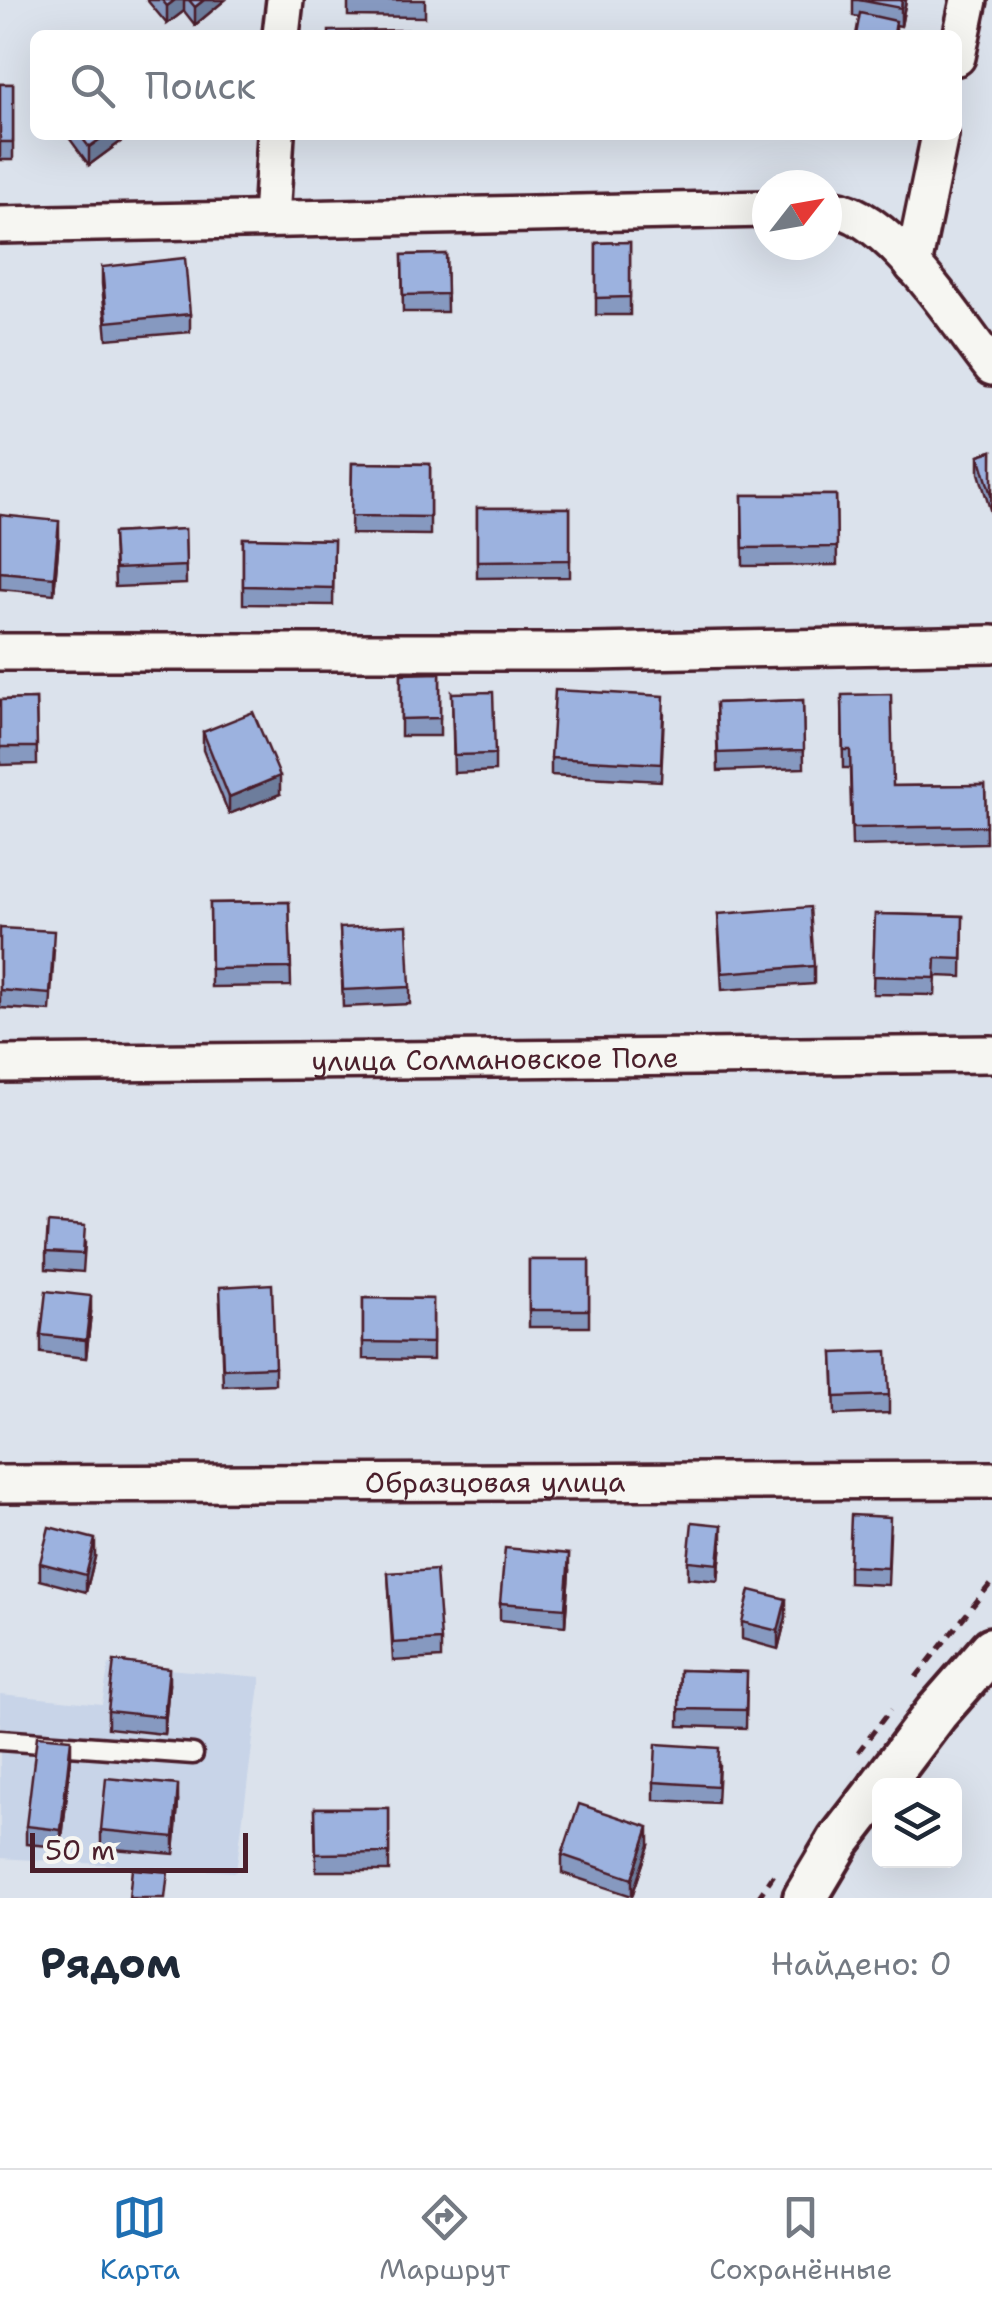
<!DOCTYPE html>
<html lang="ru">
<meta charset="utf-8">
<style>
body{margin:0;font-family:"Shantell Sans",sans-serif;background:#f2f2f3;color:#1f2937}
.controls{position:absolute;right:30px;bottom:30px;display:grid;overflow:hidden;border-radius:15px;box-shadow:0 10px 40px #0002}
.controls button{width:90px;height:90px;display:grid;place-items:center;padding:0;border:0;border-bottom:2px solid #e0e1e3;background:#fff;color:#1f2937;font:50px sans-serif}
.compass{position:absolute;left:752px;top:170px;width:90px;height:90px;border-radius:50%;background:#fff;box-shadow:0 10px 40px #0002;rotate:59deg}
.scale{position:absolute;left:30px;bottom:25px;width:218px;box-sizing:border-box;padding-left:10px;border:5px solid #4a1f2b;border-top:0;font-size:28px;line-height:35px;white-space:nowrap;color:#4a1f2b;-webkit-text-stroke:8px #f6f6f2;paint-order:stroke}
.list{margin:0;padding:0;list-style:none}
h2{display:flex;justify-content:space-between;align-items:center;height:130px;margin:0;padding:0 40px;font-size:42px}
h2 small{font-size:32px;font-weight:400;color:#747a83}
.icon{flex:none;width:55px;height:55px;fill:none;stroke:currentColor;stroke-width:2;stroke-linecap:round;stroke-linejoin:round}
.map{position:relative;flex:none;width:992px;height:1898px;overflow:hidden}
.search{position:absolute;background:#fff;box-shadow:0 10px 40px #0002;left:30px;right:30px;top:30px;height:110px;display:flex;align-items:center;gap:25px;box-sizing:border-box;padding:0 35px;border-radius:15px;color:#747a83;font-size:38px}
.sheet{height:270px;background:#fff}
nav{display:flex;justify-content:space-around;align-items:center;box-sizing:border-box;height:140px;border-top:2px solid #e0e1e3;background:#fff;font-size:28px;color:#747a83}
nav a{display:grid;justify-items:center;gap:5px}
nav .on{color:#1f6fb2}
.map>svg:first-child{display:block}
.built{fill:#c8d4e8}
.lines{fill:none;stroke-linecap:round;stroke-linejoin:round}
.service-casing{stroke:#4a1f2b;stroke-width:25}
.minor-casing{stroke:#4a1f2b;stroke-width:42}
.tertiary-casing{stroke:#4a1f2b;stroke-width:50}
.path{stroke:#4a1f2b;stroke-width:5;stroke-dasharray:10 8;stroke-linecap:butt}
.service{stroke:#f6f6f2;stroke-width:18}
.minor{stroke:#f6f6f2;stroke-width:35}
.tertiary{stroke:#f6f6f2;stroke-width:42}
.wall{fill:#8699c0;stroke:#4a1f2b;stroke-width:2.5}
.shaded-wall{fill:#6d7d9c;stroke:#4a1f2b;stroke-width:2.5}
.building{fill:#9cb2df;stroke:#4a1f2b;stroke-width:2.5}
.labels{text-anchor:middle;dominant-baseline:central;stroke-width:10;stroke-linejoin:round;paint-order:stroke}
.street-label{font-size:28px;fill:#4a1f2b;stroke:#f6f6f2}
</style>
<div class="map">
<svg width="992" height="1898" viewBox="0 0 992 1898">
<rect width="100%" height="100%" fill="#dbe2ec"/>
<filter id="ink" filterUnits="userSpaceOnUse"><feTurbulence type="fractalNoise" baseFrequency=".01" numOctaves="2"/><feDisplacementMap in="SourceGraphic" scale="20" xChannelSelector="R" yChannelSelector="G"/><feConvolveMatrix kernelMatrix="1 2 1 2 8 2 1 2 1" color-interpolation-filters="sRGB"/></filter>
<g filter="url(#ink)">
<!-- built -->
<polygon class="built" points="109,1664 261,1677 236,1872 0,1858 0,1694 102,1704"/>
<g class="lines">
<!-- service casing -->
<g class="service-casing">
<polyline id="service" points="0,1740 193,1754"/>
</g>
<!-- minor casing -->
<g class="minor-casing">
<g id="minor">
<polyline points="281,35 285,0"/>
<polyline points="957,57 969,0"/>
<path d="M827 208C887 209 956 322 992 367"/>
<polyline points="271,219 276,135"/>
<polyline points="0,225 767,209"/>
<polyline points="913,266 940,135"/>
<polyline points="0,652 593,652 992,644"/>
<path id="s1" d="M0 1064 992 1054"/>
<path id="s2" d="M0 1484 992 1480"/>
</g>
</g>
<!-- tertiary casing -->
<g class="tertiary-casing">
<g id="tertiary">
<polyline points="881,1786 936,1713 992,1649"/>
<polyline points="805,1898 839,1841 880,1788"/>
</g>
</g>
<!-- path -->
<g class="path">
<polyline points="916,1677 992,1582"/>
<polyline points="858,1752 891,1709"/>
<polyline points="758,1898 775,1873"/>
</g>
<!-- service -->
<use href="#service" class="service"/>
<!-- minor -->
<use href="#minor" class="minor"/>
<!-- tertiary -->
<use href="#tertiary" class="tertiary"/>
</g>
<!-- wall -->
<g class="wall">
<polygon points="147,0 225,0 195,25 184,11 167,24"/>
<polygon points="348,0 425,0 425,17 348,16"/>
<polygon points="853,0 906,0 901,26 896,25 896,35 859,17 853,16"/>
<rect x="0" y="84" width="13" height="76"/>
<polygon points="67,135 127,135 127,137 89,165"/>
<polygon points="630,242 630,315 596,315 596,243"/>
<polygon points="446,254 447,312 403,312 402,255"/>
<polygon points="102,267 190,314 190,332 107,339 102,284"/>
<polygon points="992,451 991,513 979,473 979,455"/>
<polygon points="352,463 430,464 430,535 351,534"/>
<polygon points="742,495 836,495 837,565 743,566"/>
<polygon points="477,508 570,508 570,577 477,578"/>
<polygon points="0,515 59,538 54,594 0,589"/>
<polygon points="185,529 186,584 115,587 113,533"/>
<polygon points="243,538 334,540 333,605 243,604"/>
<polygon points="440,673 440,736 401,736 401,674"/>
<polygon points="452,693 495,754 495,771 454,773"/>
<polygon points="842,695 893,786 985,785 986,843 852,846 850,768 843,768"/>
<polygon points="36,699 37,764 0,765 0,700"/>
<polygon points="803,700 804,768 718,771 716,703"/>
<polygon points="664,713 661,781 551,775 551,758"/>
<polygon points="203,732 280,794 229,814 203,750"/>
<polygon points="289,902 291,986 211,987 210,903"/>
<polygon points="718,914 814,966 814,984 722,990"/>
<polygon points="875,914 963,916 962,977 936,976 935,995 873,994"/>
<polygon points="0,928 54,949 50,1011 0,1008"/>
<polygon points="340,928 410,987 410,1004 343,1007"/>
<polygon points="85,1243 83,1272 46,1269 46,1252"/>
<rect x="529" y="1260" width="60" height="67"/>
<polygon points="363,1298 433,1299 433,1360 363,1359"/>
<polygon points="220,1304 275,1367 275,1384 223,1386"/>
<polygon points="91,1313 86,1358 41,1353 41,1335"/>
<polygon points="833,1353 889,1395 889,1413 835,1415"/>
<polygon points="890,1534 888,1585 849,1583 849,1566"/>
<polygon points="722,1542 718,1581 688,1578 688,1561"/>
<polygon points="95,1557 86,1592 40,1580 40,1563"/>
<polygon points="569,1571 565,1626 500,1620 500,1603"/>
<polygon points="388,1573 441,1640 441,1658 393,1661"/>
<polygon points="786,1617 778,1649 742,1639 742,1622"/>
<polygon points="680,1670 747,1672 746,1728 679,1726"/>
<polygon points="169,1685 164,1734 108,1728 108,1711"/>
<polygon points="71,1757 61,1847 26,1844 26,1826"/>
<polygon points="719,1765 717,1803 654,1800 654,1782"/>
<polygon points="178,1802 174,1854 101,1848 101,1830"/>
<polygon points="315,1808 389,1808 389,1871 316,1871"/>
<polygon points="649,1845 632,1896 562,1873 562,1855"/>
</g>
<!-- shaded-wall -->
<g class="shaded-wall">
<polygon points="175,0 184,0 184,11 167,24 167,6"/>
<polygon points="204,0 225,0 195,25 195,7"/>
<polygon points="902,0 906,0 901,26 901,8"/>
<polygon points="106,135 127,135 127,137 89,165 89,147"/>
<polygon points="59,521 59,538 54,594 54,577"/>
<polygon points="280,776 280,794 229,814 229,797"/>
<polygon points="91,1296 91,1313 86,1358 86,1340"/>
<polygon points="722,1525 722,1542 718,1581 718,1564"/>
<polygon points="95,1539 95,1557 86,1592 86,1575"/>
<polygon points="569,1554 569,1571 565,1626 565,1608"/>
<polygon points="786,1599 786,1617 778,1649 778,1631"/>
<polygon points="169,1668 169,1685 164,1734 164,1717"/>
<polygon points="71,1739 71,1757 61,1847 61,1830"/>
<polygon points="178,1785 178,1802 174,1854 174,1837"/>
<polygon points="649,1827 649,1845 632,1896 632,1879"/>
</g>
<!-- building -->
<g class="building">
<polygon points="162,0 175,0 167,6"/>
<polygon points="189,0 204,0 195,7"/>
<polygon points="859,0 902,0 901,8"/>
<polygon points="860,13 896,21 894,35 856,35"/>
<polygon points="408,30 408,35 329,35 329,31"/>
<rect x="0" y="84" width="13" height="58"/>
<polygon points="80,135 106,135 89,147"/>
<polygon points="630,242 630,297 596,298 596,243"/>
<polygon points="446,254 447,294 403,295 402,255"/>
<polygon points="185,258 190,314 107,322 102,267"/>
<polygon points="992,451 992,495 991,495 979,455"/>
<polygon points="352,463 430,464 430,517 351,516"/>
<polygon points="742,495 836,495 837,547 743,548"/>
<polygon points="477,508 570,508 570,560 477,561"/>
<polygon points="0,515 59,521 54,577 0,572"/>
<polygon points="185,529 186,566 115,569 113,533"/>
<polygon points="243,538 334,540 333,588 243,586"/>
<polygon points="440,673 440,718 401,719 401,674"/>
<polygon points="555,690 664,696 661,764 551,758"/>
<polygon points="493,692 495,754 454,755 452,693"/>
<polygon points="891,694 893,786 985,785 986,826 852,828 850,750 843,750 842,695"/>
<polygon points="36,699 37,747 0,747 0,700"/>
<polygon points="803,700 804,750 718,753 716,703"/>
<polygon points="253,712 280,776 229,797 203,732"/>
<polygon points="289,902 291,968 211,969 210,903"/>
<polygon points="810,907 814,966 722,973 718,914"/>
<polygon points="875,914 963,916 962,959 936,958 935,978 873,976"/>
<polygon points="407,925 410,987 343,990 340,928"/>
<polygon points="0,928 54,931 50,994 0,990"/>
<polygon points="48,1223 85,1226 83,1254 46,1252"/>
<rect x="529" y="1260" width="60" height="50"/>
<polygon points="272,1284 275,1367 223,1369 220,1287"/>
<polygon points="46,1291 91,1296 86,1340 41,1335"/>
<polygon points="363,1298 433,1299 433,1343 363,1342"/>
<polygon points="887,1351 889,1395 835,1397 833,1353"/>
<polygon points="851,1515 890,1517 888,1568 849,1566"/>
<polygon points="692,1522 722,1525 718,1564 688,1561"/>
<polygon points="49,1527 95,1539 86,1575 40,1563"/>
<polygon points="505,1548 569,1554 565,1608 500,1603"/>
<polygon points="436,1570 441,1640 393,1643 388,1573"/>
<polygon points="750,1590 786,1599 778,1631 742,1622"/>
<polygon points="114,1661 169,1668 164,1717 108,1711"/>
<polygon points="680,1670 747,1672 746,1710 679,1709"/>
<polygon points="37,1736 71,1739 61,1830 26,1826"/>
<polygon points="656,1744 719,1748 717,1786 654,1782"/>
<polygon points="106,1778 178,1785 174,1837 101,1830"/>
<polygon points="579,1804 649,1827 632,1879 562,1855"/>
<polygon points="315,1808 389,1808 389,1853 316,1854"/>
<polygon points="132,1869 168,1872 165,1898 129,1898"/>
</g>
</g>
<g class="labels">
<!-- street labels -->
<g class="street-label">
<text stroke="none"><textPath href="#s1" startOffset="495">улица Солмановское Поле</textPath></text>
<text stroke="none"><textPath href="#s2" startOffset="495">Образцовая улица</textPath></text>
</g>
</g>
</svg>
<div class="controls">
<button><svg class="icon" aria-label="layers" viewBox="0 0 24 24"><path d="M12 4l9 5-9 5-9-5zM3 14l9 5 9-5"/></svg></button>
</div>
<svg class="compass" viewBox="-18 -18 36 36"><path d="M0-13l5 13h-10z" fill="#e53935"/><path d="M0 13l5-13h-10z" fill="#747a83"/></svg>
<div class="scale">50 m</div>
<div class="search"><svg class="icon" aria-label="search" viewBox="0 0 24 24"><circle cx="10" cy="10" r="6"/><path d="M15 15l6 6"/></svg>Поиск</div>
</div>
<section class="sheet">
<h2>Рядом<small>Найдено: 0</small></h2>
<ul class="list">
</ul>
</section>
<nav>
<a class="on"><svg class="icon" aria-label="map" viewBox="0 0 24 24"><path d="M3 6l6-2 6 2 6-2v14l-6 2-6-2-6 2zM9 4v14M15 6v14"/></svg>Карта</a>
<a><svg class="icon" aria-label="directions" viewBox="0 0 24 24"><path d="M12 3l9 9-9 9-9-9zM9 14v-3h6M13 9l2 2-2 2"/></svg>Маршрут</a>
<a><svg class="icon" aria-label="saved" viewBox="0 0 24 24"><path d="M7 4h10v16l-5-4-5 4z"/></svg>Сохранённые</a>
</nav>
